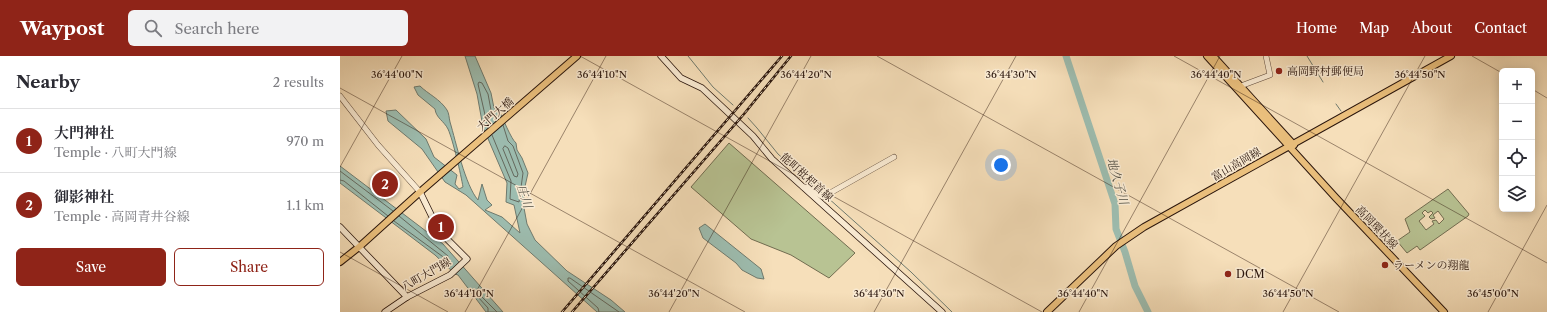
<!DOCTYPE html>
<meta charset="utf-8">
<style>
body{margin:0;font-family:"Libre Caslon Text","Noto Serif JP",serif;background:#f2f2f3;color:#2b2b33}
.controls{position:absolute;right:12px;top:12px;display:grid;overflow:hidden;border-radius:6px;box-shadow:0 2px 10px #0003}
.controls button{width:36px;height:36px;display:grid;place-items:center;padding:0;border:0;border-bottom:1px solid #e1e1e2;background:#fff;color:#2b2b33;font:20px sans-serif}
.you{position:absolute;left:661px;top:109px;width:14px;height:14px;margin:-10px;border:3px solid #fff;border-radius:50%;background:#1a73e8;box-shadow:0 0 0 6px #1a73e833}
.badge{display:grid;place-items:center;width:26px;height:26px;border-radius:50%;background:#8f2418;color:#fff;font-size:13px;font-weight:700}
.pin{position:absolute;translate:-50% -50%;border:2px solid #fff;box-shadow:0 1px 4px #0006}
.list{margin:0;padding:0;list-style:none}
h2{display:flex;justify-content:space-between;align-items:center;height:52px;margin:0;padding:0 16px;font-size:17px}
h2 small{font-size:13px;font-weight:400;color:#7c7c81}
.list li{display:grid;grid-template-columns:26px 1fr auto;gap:12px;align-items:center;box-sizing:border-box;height:64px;padding:0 16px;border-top:1px solid #e1e1e2}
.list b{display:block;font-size:15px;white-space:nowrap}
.list p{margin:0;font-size:13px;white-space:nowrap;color:#7c7c81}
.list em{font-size:13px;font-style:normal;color:#7c7c81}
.actions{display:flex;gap:8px;padding:12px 16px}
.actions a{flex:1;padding:9px 0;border:1px solid #8f2418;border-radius:6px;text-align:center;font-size:14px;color:#8f2418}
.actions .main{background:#8f2418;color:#fff}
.icon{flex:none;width:22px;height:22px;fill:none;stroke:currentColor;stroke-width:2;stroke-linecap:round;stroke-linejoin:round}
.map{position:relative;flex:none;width:1207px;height:256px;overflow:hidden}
header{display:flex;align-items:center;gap:24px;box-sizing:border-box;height:56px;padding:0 20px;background:#8f2418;color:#fff}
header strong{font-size:19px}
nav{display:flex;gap:22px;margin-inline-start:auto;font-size:14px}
.search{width:280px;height:36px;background:#f2f2f3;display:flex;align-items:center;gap:10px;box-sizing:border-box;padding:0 14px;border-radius:6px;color:#7c7c81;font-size:15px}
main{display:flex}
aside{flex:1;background:#fff}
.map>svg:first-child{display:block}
.green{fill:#b8c393;stroke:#716c50;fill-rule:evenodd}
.water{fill:#9dbdb0;stroke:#6f7a6e}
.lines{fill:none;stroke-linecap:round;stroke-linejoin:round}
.shore{stroke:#64695e;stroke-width:1}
.stream{stroke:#6f7a6e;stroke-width:1}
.river{stroke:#9dbdb0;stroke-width:7}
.tertiary-casing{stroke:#5d4838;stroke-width:6}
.secondary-casing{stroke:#2a150c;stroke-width:7}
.primary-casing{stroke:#2a150c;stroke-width:8}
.tertiary{stroke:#f9ead2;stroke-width:5}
.secondary{stroke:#f9ead2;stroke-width:5.5}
.primary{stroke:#ebc07d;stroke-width:6}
.rail-casing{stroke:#2a150c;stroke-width:2.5}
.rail{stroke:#f9ead2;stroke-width:1;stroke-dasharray:3;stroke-linecap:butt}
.ticks{fill:none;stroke:#2a150c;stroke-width:1;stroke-opacity:0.45}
.poi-dot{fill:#8f2418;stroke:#f9ead2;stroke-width:1.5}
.labels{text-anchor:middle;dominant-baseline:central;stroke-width:3;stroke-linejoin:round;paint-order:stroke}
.poi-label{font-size:11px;fill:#2a150c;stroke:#f9ead2;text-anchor:start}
.street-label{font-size:11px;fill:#2a150c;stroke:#f9ead2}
.water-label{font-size:12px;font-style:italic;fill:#525045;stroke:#f9ead2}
.ticks-label{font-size:10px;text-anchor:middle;fill:#2a150c;stroke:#f9ead2;stroke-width:3;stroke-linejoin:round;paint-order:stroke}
</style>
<header>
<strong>Waypost</strong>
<div class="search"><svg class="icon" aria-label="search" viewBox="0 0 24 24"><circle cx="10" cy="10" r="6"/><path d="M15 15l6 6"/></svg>Search here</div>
<nav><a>Home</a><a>Map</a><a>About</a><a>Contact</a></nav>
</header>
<main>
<aside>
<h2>Nearby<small>2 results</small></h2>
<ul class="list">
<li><span class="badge">1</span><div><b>大門神社</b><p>Temple · 八町大門線</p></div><em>970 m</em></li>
<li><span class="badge">2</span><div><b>御影神社</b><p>Temple · 高岡青井谷線</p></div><em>1.1 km</em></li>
</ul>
<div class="actions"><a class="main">Save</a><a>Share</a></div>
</aside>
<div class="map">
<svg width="1207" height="256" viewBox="0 0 1207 256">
<rect width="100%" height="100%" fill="#f6dfba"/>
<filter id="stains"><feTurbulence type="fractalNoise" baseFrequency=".005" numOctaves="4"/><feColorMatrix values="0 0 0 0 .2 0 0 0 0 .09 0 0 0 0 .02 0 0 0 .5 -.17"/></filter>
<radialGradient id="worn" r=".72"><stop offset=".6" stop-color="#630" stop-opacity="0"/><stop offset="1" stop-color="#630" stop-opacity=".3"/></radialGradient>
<!-- green -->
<g class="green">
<polygon points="389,87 515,197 489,222 451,199 411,183 351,131"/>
<path d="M1108 133 1129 158 1128 160 1080 194 1077 190 1067 197 1057 185 1070 176 1065 163ZM1085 154 1088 157 1091 155 1093 157 1089 161 1091 163 1095 162 1093 159 1098 155 1104 163 1099 168 1096 164 1092 165 1094 168 1086 174 1079 165 1085 160 1082 157Z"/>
</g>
<!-- water -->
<g class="water">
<path d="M125 0H135L151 37 154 52 158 53C163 62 171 83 176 87L177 94 182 102 188 117 184 135V152L187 168 195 184 227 215 271 244 285 256H257L126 139 105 126 82 93 48 65 46 55 56 54 86 83 94 101 117 119 115 128 119 133 123 131C121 119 113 84 108 73 104 65 96 62 95 53L78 39 74 31 80 30C88 38 100 43 107 54 109 57 109 62 110 66 116 86 125 129 138 144L142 128 147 144 152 149 145 154 162 161 180 177 174 149 166 146 167 127 143 71 137 38Z"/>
<polygon points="0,110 103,188 163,256 146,256 118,219 115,218 95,199 0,127"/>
<polygon points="365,168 421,213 424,223 417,222 402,214 396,207 363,182 359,172"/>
</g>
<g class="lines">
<!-- shore -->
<g class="shore">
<polyline points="148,72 138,28 139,26 142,27 148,38 151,54 159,62"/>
<polyline points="152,79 171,125 170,143 179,146 183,117 173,90 168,85 163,69"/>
<polygon points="165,90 168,92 178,118 177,121 174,120 163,93"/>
<polyline points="0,115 53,155"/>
<polyline points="0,124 4,125 48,160"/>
<polyline points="54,165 106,203 108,202 108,200 59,160"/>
<polyline points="148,256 148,252 138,241 139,238 157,256"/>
<polyline points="259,256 258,252 228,225 228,222 230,222 279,256"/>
</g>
<!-- stream -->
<g class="stream">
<polyline points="348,0 373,31 393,49"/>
<polyline points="967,0 983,26"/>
<polyline points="996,48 1001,55"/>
<polyline points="408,62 417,72 438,98 483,138"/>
<polyline points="487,141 571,216 612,256"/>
</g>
<!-- river -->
<polyline class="river" points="726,0 775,148 776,173 785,196 795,230 808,256"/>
<!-- tertiary casing -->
<g class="tertiary-casing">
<g id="tertiary">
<polyline points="898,31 930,19 926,0"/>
<polyline points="0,40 38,89 80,136"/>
<polyline points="463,131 466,131 483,141 554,101"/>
</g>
</g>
<!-- secondary casing -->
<g class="secondary-casing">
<g id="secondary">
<polyline points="321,0 341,22 362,32 413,80 432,103 602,256"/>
<polyline points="0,171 67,241"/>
<polyline points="45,256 67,241 110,219 127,203 99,175 80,136"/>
</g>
</g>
<!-- primary casing -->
<g class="primary-casing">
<g id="primary">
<polyline points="867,0 996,142 1104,256"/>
<polyline points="873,0 954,89"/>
<polyline points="0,206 19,191 80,136 237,0"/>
<polyline points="707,256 776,190 804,171 1111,0"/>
</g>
</g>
<!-- tertiary -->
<use href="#tertiary" class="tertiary"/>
<!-- secondary -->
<use href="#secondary" class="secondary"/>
<!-- primary -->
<use href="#primary" class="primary"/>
<!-- rail casing -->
<g class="rail-casing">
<g id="rail">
<polyline points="222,256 442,0"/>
<polyline points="232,256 404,58 451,0"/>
</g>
</g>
<!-- rail -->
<use href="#rail" class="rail"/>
</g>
<!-- ticks -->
<path class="ticks" d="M240 0 702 256M537 0 999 256M834 0 1207 207M1132 0 1162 17M0 32 405 256M1192 33 1207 42M0 111 62 0M0 196 108 256M125 256 266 0M329 256 471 0M534 256 676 0M739 256 880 0M943 256 1085 0M1148 256 1207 149"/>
<!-- markers -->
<g class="poi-dot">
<circle cx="939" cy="15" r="4"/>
<circle cx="1045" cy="209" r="4"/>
<circle cx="888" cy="218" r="4"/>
</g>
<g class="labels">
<!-- poi labels -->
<g class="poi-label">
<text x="947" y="15">高岡野村郵便局</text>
<text x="1053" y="209">ラーメンの翔龍</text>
<text x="896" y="218">DCM</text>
</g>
<!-- street labels -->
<g class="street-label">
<text transform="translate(155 58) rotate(-41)">大門大橋</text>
<text transform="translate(896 108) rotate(-30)">富山高岡線</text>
<text transform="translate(467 121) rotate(42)">能町枇杷首線</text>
<text transform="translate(1037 171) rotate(46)">高岡環状線</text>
<text transform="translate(86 218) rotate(-30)">八町大門線</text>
</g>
<!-- water labels -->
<g class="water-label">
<text transform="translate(778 125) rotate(74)">地久子川</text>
<text transform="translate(185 140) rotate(72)">庄川</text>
</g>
</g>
<g class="ticks-label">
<text x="57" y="22">36°44'00"N</text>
<text x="262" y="22">36°44'10"N</text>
<text x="466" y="22">36°44'20"N</text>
<text x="671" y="22">36°44'30"N</text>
<text x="876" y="22">36°44'40"N</text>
<text x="1080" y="22">36°44'50"N</text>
<text x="129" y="241">36°44'10"N</text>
<text x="334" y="241">36°44'20"N</text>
<text x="539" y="241">36°44'30"N</text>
<text x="743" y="241">36°44'40"N</text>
<text x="948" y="241">36°44'50"N</text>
<text x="1153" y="241">36°45'00"N</text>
</g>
<rect width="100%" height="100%" filter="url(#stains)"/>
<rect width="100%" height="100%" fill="url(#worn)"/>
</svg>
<div class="controls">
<button>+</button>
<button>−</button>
<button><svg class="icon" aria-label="locate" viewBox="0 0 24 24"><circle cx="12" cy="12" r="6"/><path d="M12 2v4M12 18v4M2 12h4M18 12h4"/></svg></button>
<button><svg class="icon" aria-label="layers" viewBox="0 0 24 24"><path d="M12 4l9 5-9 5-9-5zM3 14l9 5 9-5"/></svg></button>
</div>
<div class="you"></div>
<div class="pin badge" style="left:101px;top:171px">1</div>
<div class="pin badge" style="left:45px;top:128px">2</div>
</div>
</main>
